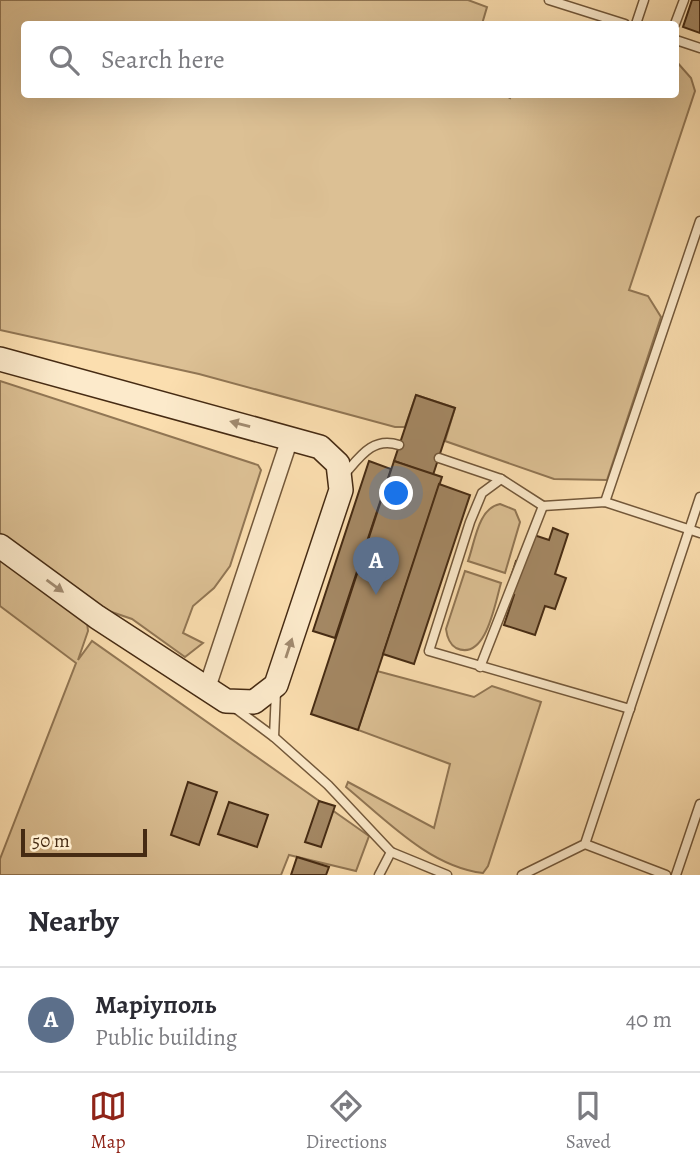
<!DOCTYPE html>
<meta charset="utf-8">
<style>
body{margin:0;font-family:Alegreya,serif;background:#f7f7f7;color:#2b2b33}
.scale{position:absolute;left:21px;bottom:18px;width:126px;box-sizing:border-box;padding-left:7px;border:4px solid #462b13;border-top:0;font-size:19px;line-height:24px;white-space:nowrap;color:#462b13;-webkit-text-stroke:5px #fceacb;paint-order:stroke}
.you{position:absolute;left:397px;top:494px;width:24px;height:24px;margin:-18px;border:5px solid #fff;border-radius:50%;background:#1a73e8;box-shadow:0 0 0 10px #1a73e833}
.badge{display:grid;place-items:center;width:46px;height:46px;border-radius:50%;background:#8f2418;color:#fff;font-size:23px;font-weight:700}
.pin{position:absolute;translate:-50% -58px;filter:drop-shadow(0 2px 4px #0008)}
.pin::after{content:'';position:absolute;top:37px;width:24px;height:21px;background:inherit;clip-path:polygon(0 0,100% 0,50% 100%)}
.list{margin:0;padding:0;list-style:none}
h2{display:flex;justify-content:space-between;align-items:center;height:91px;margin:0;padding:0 28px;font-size:30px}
h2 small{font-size:23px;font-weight:400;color:#7c7c81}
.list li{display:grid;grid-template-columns:46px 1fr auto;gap:21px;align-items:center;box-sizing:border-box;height:105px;padding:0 28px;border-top:2px solid #e1e1e2}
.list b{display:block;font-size:26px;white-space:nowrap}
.list p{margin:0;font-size:23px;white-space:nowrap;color:#7c7c81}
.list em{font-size:23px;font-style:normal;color:#7c7c81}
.icon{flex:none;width:38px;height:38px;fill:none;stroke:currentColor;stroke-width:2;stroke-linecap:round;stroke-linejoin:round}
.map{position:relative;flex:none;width:700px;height:875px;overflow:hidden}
.search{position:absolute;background:#fff;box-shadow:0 7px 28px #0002;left:21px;right:21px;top:21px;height:77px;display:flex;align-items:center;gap:18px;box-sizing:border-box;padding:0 24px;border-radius:7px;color:#7c7c81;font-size:26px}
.sheet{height:196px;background:#fff}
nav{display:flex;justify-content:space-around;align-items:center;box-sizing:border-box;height:98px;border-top:2px solid #e1e1e2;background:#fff;font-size:19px;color:#7c7c81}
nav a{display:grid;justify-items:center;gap:4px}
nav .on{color:#8f2418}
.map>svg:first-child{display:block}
.green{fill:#dcc094;stroke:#917654;stroke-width:2}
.building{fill:#a48864;stroke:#462b13;stroke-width:2}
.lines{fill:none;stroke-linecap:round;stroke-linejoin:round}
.service-casing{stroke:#73583a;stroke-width:11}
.minor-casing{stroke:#73583a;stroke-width:19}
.secondary-casing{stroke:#462b13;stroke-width:26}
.service{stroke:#fceacb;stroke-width:8}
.minor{stroke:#fceacb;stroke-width:16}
.secondary{stroke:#fceacb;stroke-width:23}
.oneway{fill:#a18a6f}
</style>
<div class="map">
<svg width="700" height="875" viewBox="0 0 700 875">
<rect width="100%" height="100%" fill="#fbdeaf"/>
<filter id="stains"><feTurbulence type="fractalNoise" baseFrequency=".00286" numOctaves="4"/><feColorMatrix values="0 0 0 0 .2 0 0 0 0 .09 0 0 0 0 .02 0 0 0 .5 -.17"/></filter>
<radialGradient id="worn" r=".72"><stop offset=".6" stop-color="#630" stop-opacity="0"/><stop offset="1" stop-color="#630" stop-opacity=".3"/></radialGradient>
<!-- green -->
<g class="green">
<polygon points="0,0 468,0 487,7 482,24 24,24 24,94 503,94 510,98 512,94 676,94 676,61 691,78 695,91 629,290 648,296 661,317 607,480 554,479 445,441 455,408 416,395 405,427 395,427 199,374 0,330"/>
<polygon points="0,381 258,465 261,470 230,566 214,588 193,606 183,633 203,643 185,657 132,619 103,609 0,533"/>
<path d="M500 504 515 510 520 522 505 573 468 561C475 542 478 508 500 504Z"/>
<polygon points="0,557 87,622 88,631 78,660 92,641 369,836 356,871 289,855 281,875 0,875 0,859 76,663 0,606"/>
<path d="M465 571 501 583C495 603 486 662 456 648 449 644 447 637 446 629Z"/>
<path d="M377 671 474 697 492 686 541 702 488 866 483 873C430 867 386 820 346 787L348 782 434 828 450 764 358 730Z"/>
</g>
<!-- building -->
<g class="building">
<polygon points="692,0 700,0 700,33 683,27"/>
<polygon points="416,395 455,408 433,475 394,461"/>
<polygon points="369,461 391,469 335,638 313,631"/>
<polygon points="394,461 442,477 358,730 311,714"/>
<polygon points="439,484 470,495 414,664 383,654"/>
<polygon points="553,528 568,534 555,574 566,578 555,609 545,606 535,635 504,625 514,595 506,593 516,561 524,564 534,535 549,540"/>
<polygon points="188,782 217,792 199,845 171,835"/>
<polygon points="319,801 335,806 321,847 305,842"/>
<polygon points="229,802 268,815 257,847 218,834"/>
<polygon points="297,857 329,867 326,875 291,875"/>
</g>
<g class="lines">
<!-- service casing -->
<g class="service-casing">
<g id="service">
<polyline points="549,0 625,24"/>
<polyline points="636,24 644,0"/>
<polyline points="675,24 684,0"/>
<polyline points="676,40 700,48"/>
<polyline points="439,458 501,479 543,506 605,502 700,533"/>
<path d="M343 476C359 458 372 436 399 445"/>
<polyline points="501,479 482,493 470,522 429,651 630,709"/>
<polyline points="605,502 700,221"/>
<polyline points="480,667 543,506"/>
<polyline points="235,708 274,737 328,785 391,852 447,875"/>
<polyline points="274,737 276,691"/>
<polyline points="585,844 666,875"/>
<polyline points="379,875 391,852"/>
<polyline points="522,875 585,844 700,497"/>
<polyline points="676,875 700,804"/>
</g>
</g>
<!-- minor casing -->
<g class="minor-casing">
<polyline id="minor" points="207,688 290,438"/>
</g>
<!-- secondary casing -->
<g class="secondary-casing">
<polyline id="secondary" points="0,359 320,447 338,464 341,490 276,685 254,702 226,701 97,617 0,546"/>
</g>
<!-- service -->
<use href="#service" class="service"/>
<!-- minor -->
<use href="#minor" class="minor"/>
<!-- secondary -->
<use href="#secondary" class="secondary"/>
</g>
<!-- one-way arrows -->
<defs><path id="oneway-solid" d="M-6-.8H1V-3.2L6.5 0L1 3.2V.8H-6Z" transform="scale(1.75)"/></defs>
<g class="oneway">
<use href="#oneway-solid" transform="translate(240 424) rotate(-165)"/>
<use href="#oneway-solid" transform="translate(55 586) rotate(36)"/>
<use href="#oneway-solid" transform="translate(289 648) rotate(-72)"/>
</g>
<rect width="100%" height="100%" filter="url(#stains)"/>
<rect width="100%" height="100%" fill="url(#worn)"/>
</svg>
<div class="scale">50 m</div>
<div class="you"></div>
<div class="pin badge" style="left:376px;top:595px;background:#5c6f8a">A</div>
<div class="search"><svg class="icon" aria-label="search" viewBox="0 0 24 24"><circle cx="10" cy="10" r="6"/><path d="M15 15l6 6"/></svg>Search here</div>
</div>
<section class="sheet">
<h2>Nearby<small></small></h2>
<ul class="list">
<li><span class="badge" style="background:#5c6f8a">A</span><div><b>Маріуполь</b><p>Public building</p></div><em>40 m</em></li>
</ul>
</section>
<nav>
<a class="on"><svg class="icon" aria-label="map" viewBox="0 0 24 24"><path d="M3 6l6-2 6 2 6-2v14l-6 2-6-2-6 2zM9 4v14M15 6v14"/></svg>Map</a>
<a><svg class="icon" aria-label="directions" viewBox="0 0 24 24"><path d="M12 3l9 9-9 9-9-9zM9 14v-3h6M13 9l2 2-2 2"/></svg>Directions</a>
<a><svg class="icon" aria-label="saved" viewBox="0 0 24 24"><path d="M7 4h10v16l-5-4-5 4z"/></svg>Saved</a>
</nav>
